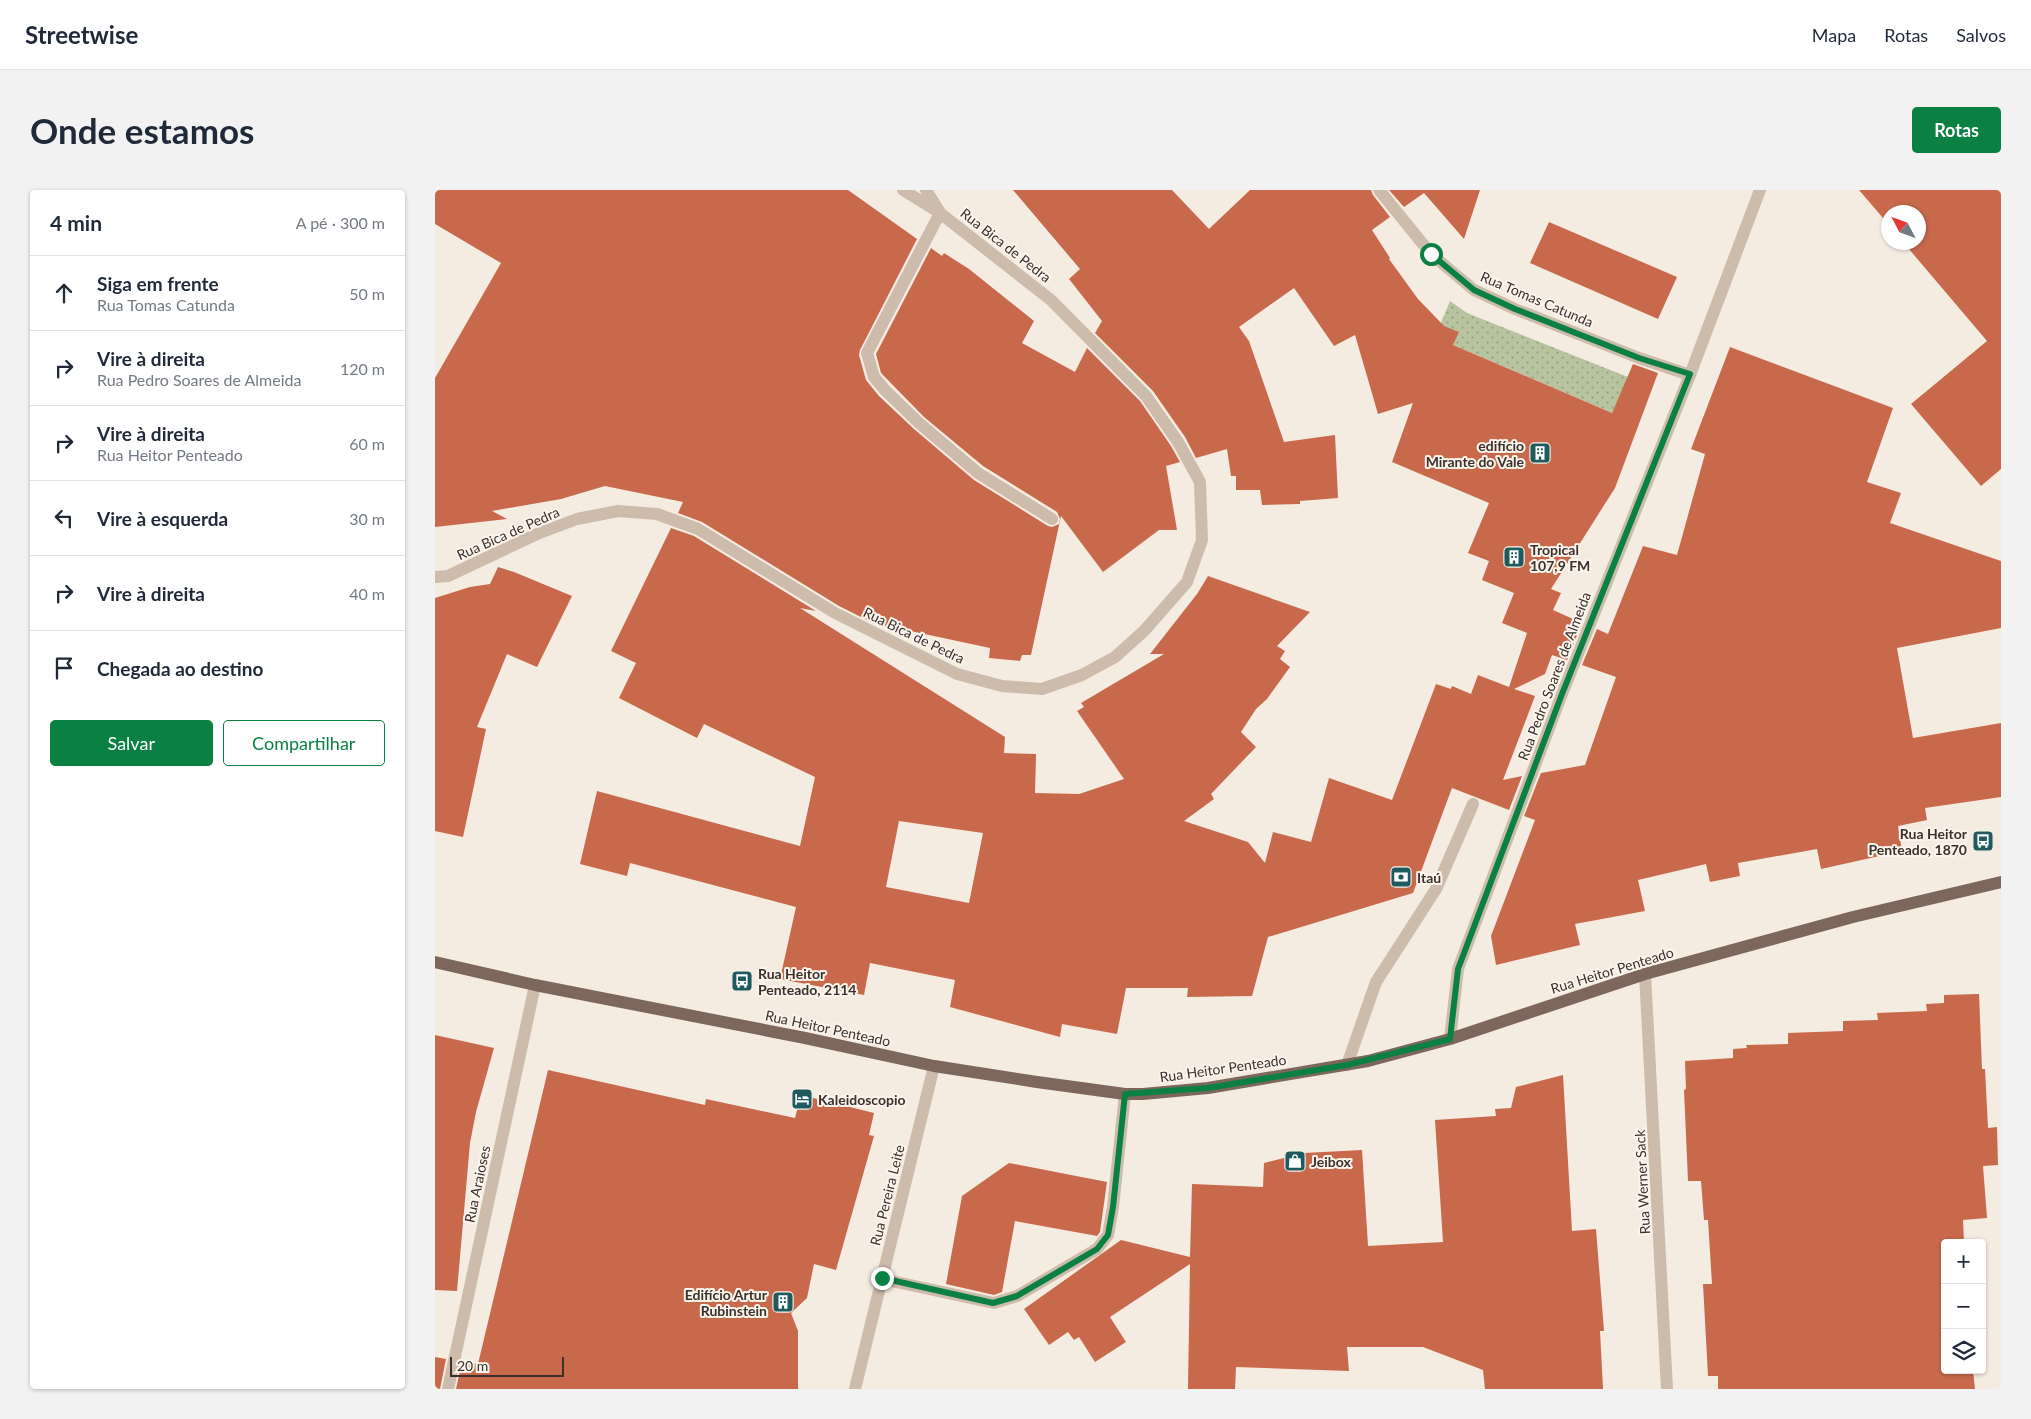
<!DOCTYPE html>
<html lang="pt">
<meta charset="utf-8">
<style>
body{margin:0;font-family:Lato,sans-serif;background:#f2f2f3;color:#1f2937}
.controls{position:absolute;right:15px;bottom:15px;display:grid;overflow:hidden;border-radius:5px;box-shadow:0 1px 4px #0004}
.controls button{width:45px;height:45px;display:grid;place-items:center;padding:0;border:0;border-bottom:1px solid #e0e1e3;background:#fff;color:#1f2937;font:25px sans-serif}
.compass{position:absolute;left:1446px;top:15px;width:45px;height:45px;border-radius:50%;background:#fff;box-shadow:0 1px 4px #0004;rotate:311deg}
.scale{position:absolute;left:15px;bottom:12px;width:114px;box-sizing:border-box;padding-left:5px;border:2px solid #3b302b;border-top:0;font-size:14px;line-height:18px;white-space:nowrap;color:#3b302b;-webkit-text-stroke:4px #fbf5ee;paint-order:stroke}
.stop{position:absolute;width:15px;height:15px;margin:-11px;border:4px solid #0b8043;border-radius:50%;background:#fff}
.stop.end{background:#0b8043;border-color:#fff;box-shadow:0 1px 5px #0008}
.list{margin:0;padding:0;list-style:none}
h2{display:flex;justify-content:space-between;align-items:center;height:65px;margin:0;padding:0 20px;font-size:21px}
h2 small{font-size:16px;font-weight:400;color:#747a83}
.list li{display:grid;grid-template-columns:32px 1fr auto;gap:15px;align-items:center;box-sizing:border-box;height:75px;padding:0 20px;border-top:1px solid #e0e1e3}
.list b{display:block;font-size:19px;white-space:nowrap}
.list p{margin:0;font-size:16px;white-space:nowrap;color:#747a83}
.list em{font-size:16px;font-style:normal;color:#747a83}
.actions{display:flex;gap:10px;padding:15px 20px}
.actions a{flex:1;padding:11px 0;border:1px solid #0b8043;border-radius:5px;text-align:center;font-size:18px;color:#0b8043}
.actions .main{background:#0b8043;color:#fff}
.icon{flex:none;width:28px;height:28px;fill:none;stroke:currentColor;stroke-width:2;stroke-linecap:round;stroke-linejoin:round}
.map{position:relative;flex:none;width:1566px;height:1199px;overflow:hidden;border-radius:5px}
header{display:flex;align-items:center;gap:30px;box-sizing:border-box;height:70px;padding:0 25px;background:#fff;border-bottom:1px solid #e0e1e3}
header strong{font-size:24px}
nav{display:flex;gap:28px;margin-inline-start:auto;font-size:18px}
.intro{display:flex;align-items:center;justify-content:space-between;box-sizing:border-box;height:120px;padding:0 30px}
h1{margin:0;font-size:35px}
.button{padding:12px 22px;border-radius:5px;background:#0b8043;color:#fff;font-size:18px;font-weight:700}
main{display:flex;gap:30px;padding:0 30px}
aside{flex:1;background:#fff;border-radius:5px;box-shadow:0 1px 4px #0004}
.map>svg:first-child{display:block}
.grass{fill:url(#grass-dots)}
.building{fill:#c8694b;fill-rule:evenodd}
.lines{fill:none;stroke-linecap:round;stroke-linejoin:round}
.service{stroke:#cdbbac;stroke-width:12}
.minor{stroke:#cdbbac;stroke-width:12}
.tertiary{stroke:#cdbbac;stroke-width:12}
.primary{stroke:#7d675c;stroke-width:12}
.route{stroke:#0b8043;stroke-width:6}
.labels{text-anchor:middle;dominant-baseline:central;stroke-width:4;stroke-linejoin:round;paint-order:stroke}
.street-label{font-size:14px;fill:#3b302b;stroke:#fbf5ee}
.poi-label{font-size:14px;font-weight:bold;fill:#3b302b;stroke:#fbf5ee;text-anchor:start}
</style>
<header>
<strong>Streetwise</strong>
<nav><a>Mapa</a><a>Rotas</a><a>Salvos</a></nav>
</header>
<div class="intro"><h1>Onde estamos</h1><a class="button">Rotas</a></div>
<main>
<aside>
<h2>4 min<small>A pé · 300 m</small></h2>
<ul class="list">
<li><svg class="icon" aria-label="ahead" viewBox="0 0 24 24"><path d="M12 20V5M6 11l6-6 6 6"/></svg><div><b>Siga em frente</b><p>Rua Tomas Catunda</p></div><em>50 m</em></li>
<li><svg class="icon" aria-label="right" viewBox="0 0 24 24"><path d="M7 20v-9h11M14 6l5 5-5 5"/></svg><div><b>Vire à direita</b><p>Rua Pedro Soares de Almeida</p></div><em>120 m</em></li>
<li><svg class="icon" aria-label="right" viewBox="0 0 24 24"><path d="M7 20v-9h11M14 6l5 5-5 5"/></svg><div><b>Vire à direita</b><p>Rua Heitor Penteado</p></div><em>60 m</em></li>
<li><svg class="icon" aria-label="left" viewBox="0 0 24 24"><path d="M17 20v-9H6M10 6l-5 5 5 5"/></svg><div><b>Vire à esquerda</b></div><em>30 m</em></li>
<li><svg class="icon" aria-label="right" viewBox="0 0 24 24"><path d="M7 20v-9h11M14 6l5 5-5 5"/></svg><div><b>Vire à direita</b></div><em>40 m</em></li>
<li><svg class="icon" aria-label="arrive" viewBox="0 0 24 24"><path d="M6 21V4h12l-3 4 3 4H6"/></svg><div><b>Chegada ao destino</b></div></li>
</ul>
<div class="actions"><a class="main">Salvar</a><a>Compartilhar</a></div>
</aside>
<div class="map">
<svg width="1566" height="1199" viewBox="0 0 1566 1199">
<defs>
<pattern id="grass-dots" width="8" height="8" patternUnits="userSpaceOnUse" patternTransform="scale(1.25)"><rect width="8" height="8" fill="#b8c4a0"/><path d="M2 2h.1M6 6h.1" fill="none" stroke="#97a083" stroke-width="1.8" stroke-linecap="round"/></pattern>
</defs>
<rect width="100%" height="100%" fill="#f4ebe1"/>
<!-- grass -->
<polygon class="grass" points="1015,111 1032,123 1193,187 1177,223 1018,155 1023,142 1005,135"/>
<!-- building -->
<g class="building">
<polygon points="0,0 413,0 482,49 425,160 424,165 431,190 444,206 479,239 539,290 613,336 617,337 624,334 625,329 622,322 548,276 489,227 446,183 441,164 496,58 507,66 509,63 534,79 599,131 587,153 640,182 652,158 705,211 736,256 745,272 731,276 742,340 724,340 668,382 626,326 596,465 587,465 585,471 554,468 555,458 438,433 404,416 267,332 243,323 248,312 170,296 126,309 57,321 72,329 0,337 0,188 66,73 0,34"/>
<path d="M578 0H737L774 39 815 0H936L938 5 955 27 937 40 955 68 954 69 983 109 1009 136 1024 142 1018 155 1177 223 1198 174 1223 183 1180 298 1116 399 1126 403 1118 420 1147 433 1132 470 1117 465 1110 484 1079 499 1100 506 1068 590 1087 586 1074 620 1017 598 978 703 833 747 817 806 752 807 753 798H691L682 844 627 834 625 847 515 817 520 790 435 773 429 805 345 789 361 717 195 673 192 686 145 674 162 601 365 656 380 587 269 534 262 548 184 508 201 473 176 461 236 338 259 346 381 421 365 418 570 547 569 563 601 564 600 603 644 604 689 589 642 521 649 517 646 513 729 464H715L762 404 773 386 875 422 842 456 850 461 845 469 855 477 832 509 821 519 806 542 821 557 776 604 779 609 749 631 813 652 830 673 838 642 876 652 894 588 957 610 1001 494 1016 499 1017 496 1036 504 1043 485 1074 497 1092 443 1067 433 1079 403 1047 390 1054 371 1033 363 1054 313 957 272 978 213 943 224 920 145 899 156 859 98 804 137 814 151 849 252 900 245 903 308 865 311V314L827 315 825 300H801V286H796L792 259 761 268 750 247 718 201 660 143 667 131 634 89 645 79ZM464 631 548 643 534 713 451 697Z"/>
<polygon points="954,0 1045,0 1029,49 989,3 969,17"/>
<polygon points="1424,0 1566,0 1566,279 1546,296 1476,214 1552,151 1468,52 1484,52 1484,22 1454,22 1454,35"/>
<polygon points="1114,32 1242,87 1223,129 1095,73"/>
<polygon points="1295,157 1458,218 1432,292 1466,303 1455,333 1566,371 1566,438 1462,458 1478,548 1566,533 1566,607 1490,618 1492,630 1463,636 1467,661 1386,679 1382,659 1303,673 1305,686 1275,692 1271,674 1203,690 1210,721 1140,734 1145,755 1061,775 1056,746 1100,630 1089,626 1106,583 1150,575 1181,487 1147,475 1162,439 1173,444 1208,356 1242,365 1270,264 1256,259"/>
<polygon points="63,377 79,382 137,406 102,477 72,464 42,537 51,539 28,647 0,641 0,408 35,397 55,394"/>
<polygon points="1544,804 1547,879 1550,879 1553,938 1562,937 1563,975 1548,976 1552,1028 1528,1030 1529,1053 1510,1053 1510,1180 1538,1180 1540,1199 1283,1199 1283,1186 1273,1186 1268,1094 1277,1094 1273,1030 1269,1030 1266,991 1253,991 1249,900 1251,899 1250,871 1298,868 1298,859 1312,858 1311,855 1353,854 1353,843 1408,841 1408,831 1443,830 1442,823 1492,821 1491,814 1509,813 1509,805"/>
<polygon points="0,845 59,858 41,922 35,953 22,1101 0,1100"/>
<polygon points="113,880 270,915 271,909 360,928 366,905 439,923 434,945 439,946 401,1080 379,1074 372,1108 356,1123 363,1141 363,1199 21,1199 27,1172 43,1174"/>
<polygon points="1128,885 1137,1041 1161,1039 1169,1141 1165,1141 1168,1199 1050,1199 1048,1180 988,1157 912,1157 914,1181 801,1177 800,1199 753,1199 755,1074 675,1127 691,1152 660,1172 644,1147 639,1150 633,1142 614,1155 589,1119 686,1050 755,1067 757,994 828,997 829,973 869,963 927,960 933,1056 1008,1052 1000,930 1061,926 1060,919 1076,918 1081,897"/>
<polygon points="574,973 672,992 665,1042 662,1046 580,1031 567,1102 559,1105 511,1094 527,1006"/>
<polygon points="0,1167 11,1169 5,1199 0,1199"/>
</g>
<g class="lines">
<!-- service -->
<g class="service">
<polyline points="505,23 432,163 439,187 450,200 484,233 543,283 617,329"/>
<polyline points="912,875 941,792 1001,699 1038,614"/>
<polyline points="447,1089 559,1113 582,1106 662,1059 673,1045 678,1017 690,904"/>
</g>
<!-- minor -->
<g class="minor">
<polyline points="491,0 504,21"/>
<polyline points="944,0 996,64 1039,100 1080,119 1204,168 1255,185"/>
<polyline points="0,387 13,386 102,344 142,329 183,321 222,324 263,339 400,423 522,484 567,496 607,499 647,485 680,467 709,441 752,392 767,350 765,292 743,252 711,206 616,110 505,23 468,0"/>
<polyline points="1210,784 1232,1199"/>
<polyline points="1015,849 1023,779 1127,504 1255,185 1325,0"/>
<polyline points="13,1199 100,795"/>
</g>
<!-- tertiary -->
<polyline class="tertiary" points="420,1199 499,876"/>
<!-- primary -->
<polyline class="primary" points="0,772 100,795 370,848 499,876 602,892 690,904 708,904 773,898 933,871 1015,849 1210,784 1418,727 1566,692"/>
</g>
<g class="lines">
<!-- route -->
<polyline class="route" points="447,1088 558,1113 582,1106 662,1059 673,1045 678,1017 690,904 773,898 912,875 1015,849 1023,779 1127,504 1255,184 1204,168 1080,119 1039,100 996,64"/>
</g>
<!-- icons -->
<defs>
<g id="building-square" transform="scale(1.125)"><rect x="-9" y="-9" width="18" height="18" rx="4" fill="#1f5a5e" stroke="#fbf5ee"/><path d="M-4-6H4V6H1V3H-1V6H-4ZM-2.5-4.3h1.7v1.8h-1.7ZM.8-4.3h1.7v1.8H.8ZM-2.5-1h1.7V.8h-1.7ZM.8-1h1.7V.8H.8Z" fill="#fff"/></g>
<g id="bus-square" transform="scale(1.125)"><rect x="-9" y="-9" width="18" height="18" rx="4" fill="#1f5a5e" stroke="#fbf5ee"/><path d="M-5-6H5V4H4V6H2V4H-2V6H-4V4H-5ZM-3.5-4V0h7V-4ZM-3.5 1.2v1.5H-2V1.2ZM2 1.2v1.5H3.5V1.2Z" fill="#fff"/></g>
<g id="bank-square" transform="scale(1.125)"><rect x="-9" y="-9" width="18" height="18" rx="4" fill="#1f5a5e" stroke="#fbf5ee"/><path d="M-6-4H6V4H-6ZM0-2.3a2.3 2.3 0 1 0 0 4.6a2.3 2.3 0 1 0 0-4.6Z" fill="#fff"/></g>
<g id="hotel-square" transform="scale(1.125)"><rect x="-9" y="-9" width="18" height="18" rx="4" fill="#1f5a5e" stroke="#fbf5ee"/><path d="M-6-4.5h1.5V1H6V5H4.5V3h-9V5H-6ZM-4 0a1.8 1.8 0 1 1 3.6 0ZM.5 0V-2.5h3Q6-2.5 6 0Z" fill="#fff"/></g>
<g id="shop-square" transform="scale(1.125)"><rect x="-9" y="-9" width="18" height="18" rx="4" fill="#1f5a5e" stroke="#fbf5ee"/><path d="M-5-2.5h2.3a2.7 3.5 0 0 1 5.4 0H5L5.5 6h-11ZM-1.5-2.5h3a1.5 2.3 0 0 0-3 0Z" fill="#fff"/></g>
</defs>
<g fill-rule="evenodd">
<use href="#building-square" x="1105" y="263"/>
<use href="#building-square" x="1079" y="367"/>
<use href="#bus-square" x="1548" y="651"/>
<use href="#bank-square" x="966" y="687"/>
<use href="#bus-square" x="307" y="791"/>
<use href="#hotel-square" x="367" y="909"/>
<use href="#shop-square" x="860" y="971"/>
<use href="#building-square" x="348" y="1112"/>
</g>
<g class="labels">
<!-- street labels -->
<g class="street-label">
<text transform="translate(571 55) rotate(38)">Rua Bica de Pedra</text>
<text transform="translate(1102 109) rotate(23)">Rua Tomas Catunda</text>
<text transform="translate(73 343) rotate(-24)">Rua Bica de Pedra</text>
<text transform="translate(479 445) rotate(26)">Rua Bica de Pedra</text>
<text transform="translate(1119 486) rotate(-69)">Rua Pedro Soares de Almeida</text>
<text transform="translate(1177 780) rotate(-17)">Rua Heitor Penteado</text>
<text transform="translate(393 838) rotate(12)">Rua Heitor Penteado</text>
<text transform="translate(788 878) rotate(-8)">Rua Heitor Penteado</text>
<text transform="translate(1207 992) rotate(-93)">Rua Werner Sack</text>
<text transform="translate(42 994) rotate(-78)">Rua Araioses</text>
<text transform="translate(452 1005) rotate(-76)">Rua Pereira Leite</text>
</g>
<!-- poi labels -->
<g class="poi-label">
<text x="1089" y="255" text-anchor="end">edifício<tspan x="1089" dy="16">Mirante do Vale</tspan></text>
<text x="1095" y="359">Tropical<tspan x="1095" dy="16">107,9 FM</tspan></text>
<text x="1532" y="643" text-anchor="end">Rua Heitor<tspan x="1532" dy="16">Penteado, 1870</tspan></text>
<text x="982" y="687">Itaú</text>
<text x="323" y="783">Rua Heitor<tspan x="323" dy="16">Penteado, 2114</tspan></text>
<text x="383" y="909">Kaleidoscopio</text>
<text x="876" y="971">Jeibox</text>
<text x="332" y="1104" text-anchor="end">Edifício Artur<tspan x="332" dy="16">Rubinstein</tspan></text>
</g>
</g>
</svg>
<div class="controls">
<button>+</button>
<button>−</button>
<button><svg class="icon" aria-label="layers" viewBox="0 0 24 24"><path d="M12 4l9 5-9 5-9-5zM3 14l9 5 9-5"/></svg></button>
</div>
<svg class="compass" viewBox="-18 -18 36 36"><path d="M0-13l5 13h-10z" fill="#e53935"/><path d="M0 13l5-13h-10z" fill="#747a83"/></svg>
<div class="scale">20 m</div>
<div class="stop" style="left:996px;top:64px"></div>
<div class="stop end" style="left:447px;top:1088px"></div>
</div>
</main>
